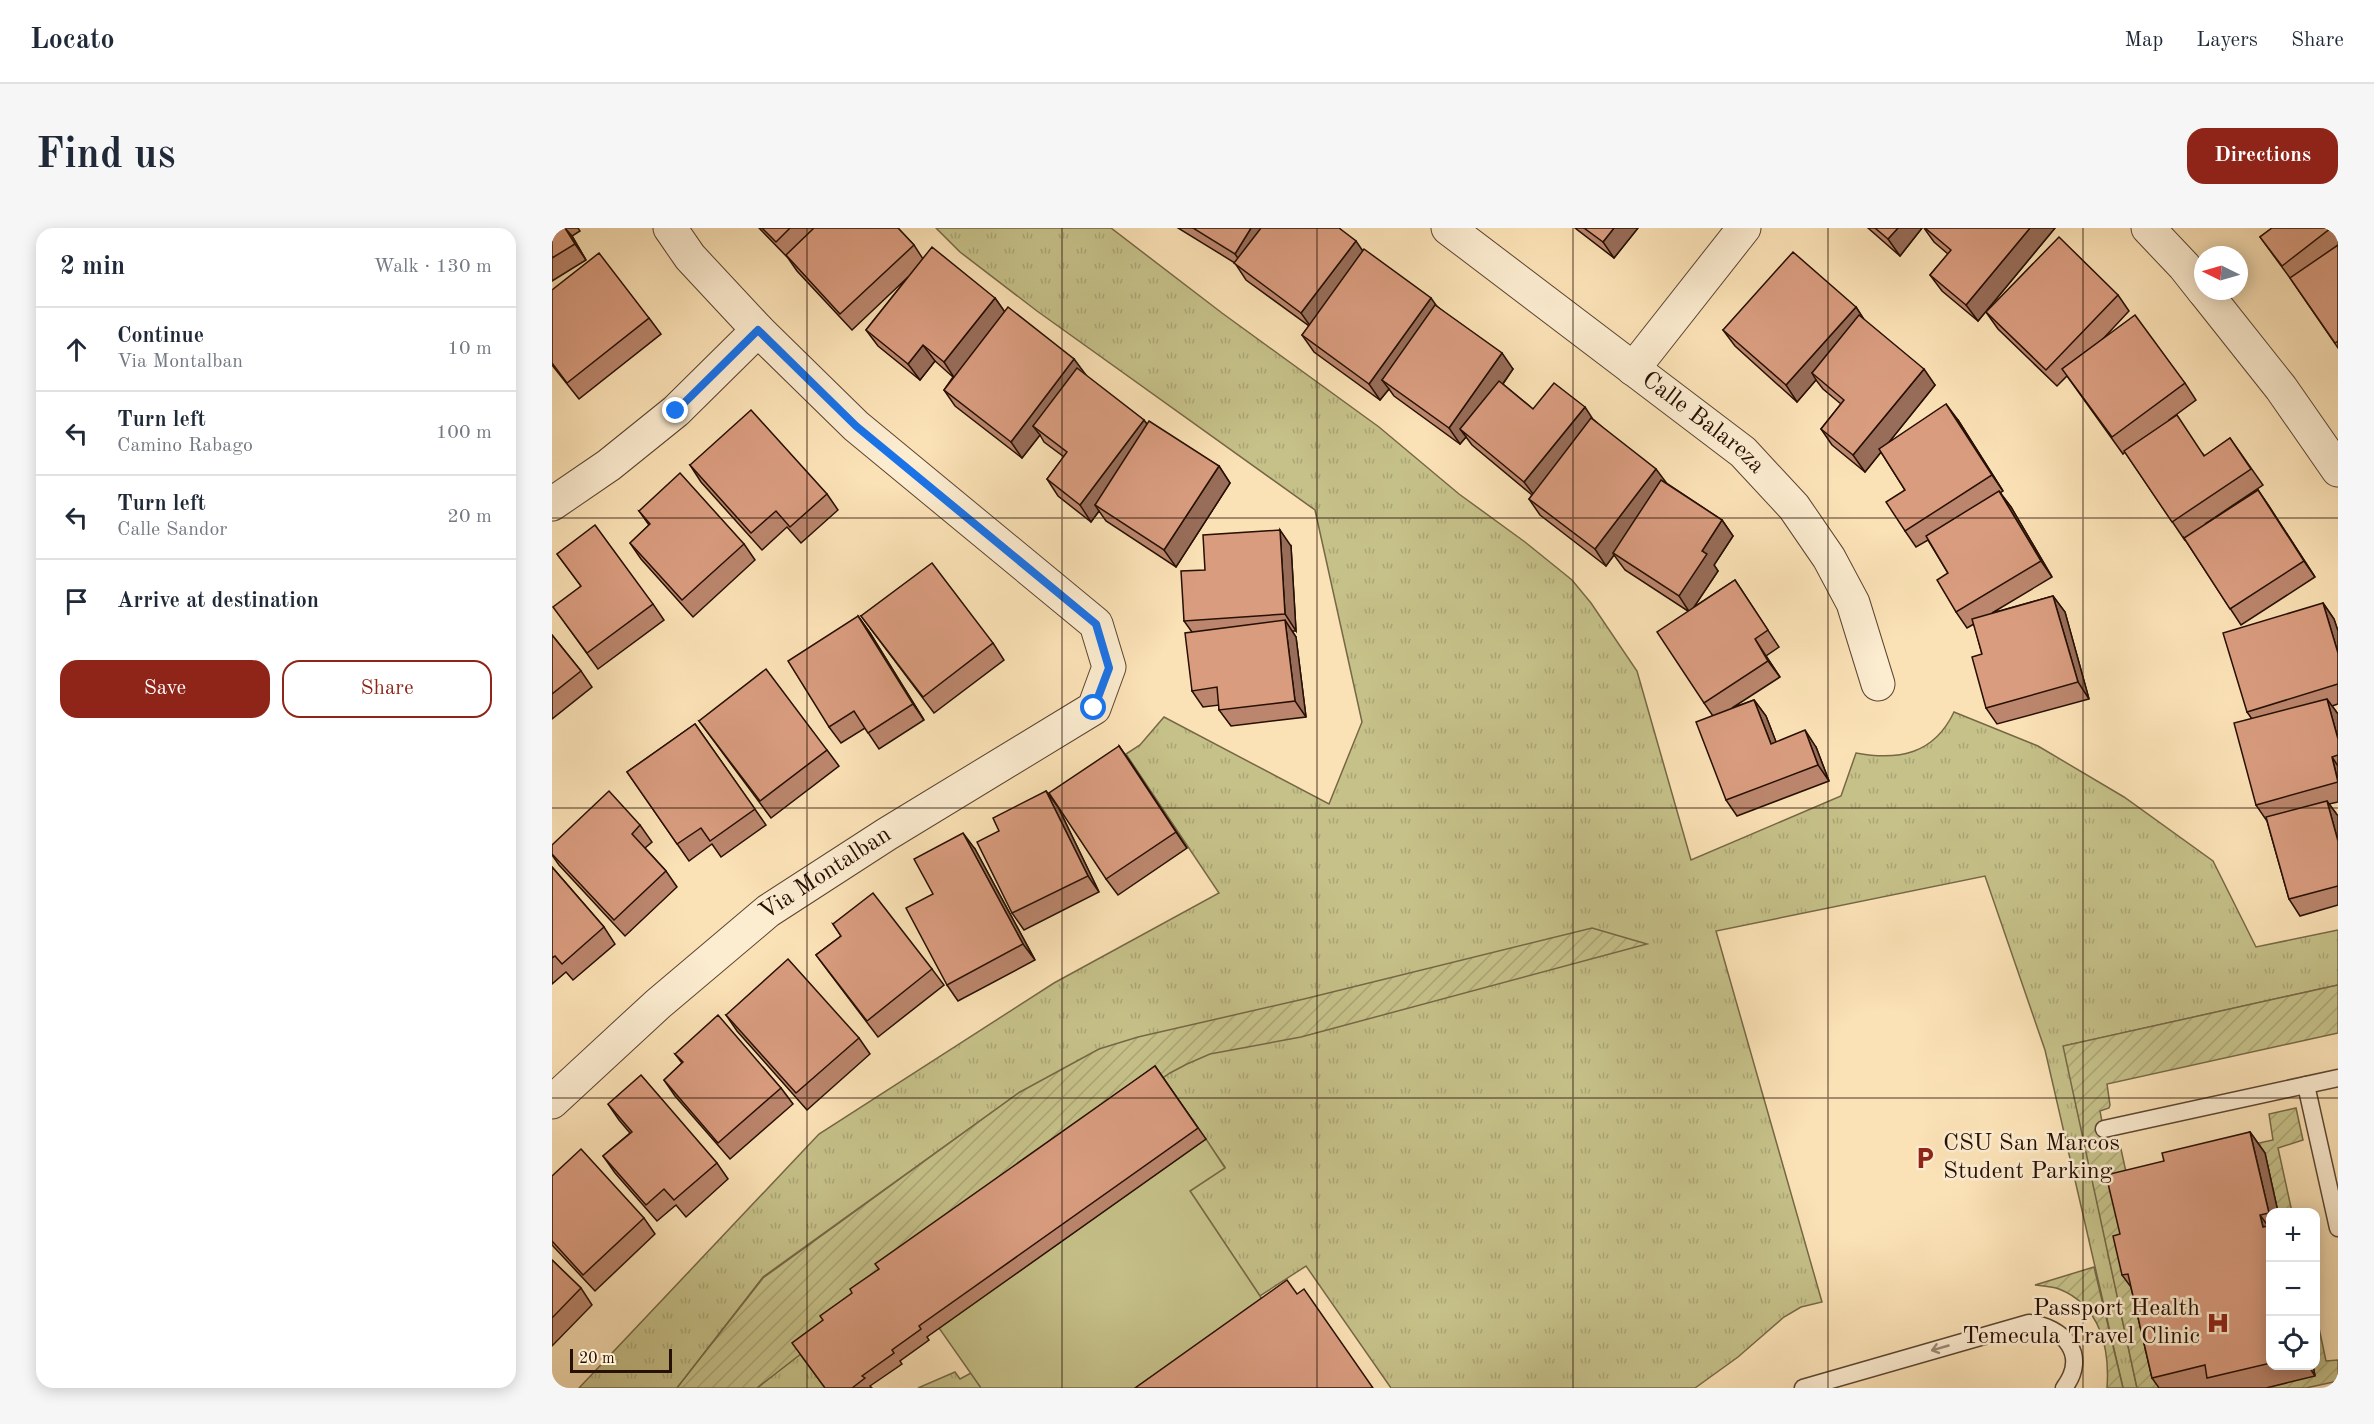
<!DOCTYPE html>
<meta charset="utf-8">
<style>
body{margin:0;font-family:"Old Standard TT",serif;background:#f6f6f7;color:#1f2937}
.controls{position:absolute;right:18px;bottom:18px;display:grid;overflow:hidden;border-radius:12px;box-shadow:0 3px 15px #0003}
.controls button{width:54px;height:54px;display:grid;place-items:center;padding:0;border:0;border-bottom:2px solid #e0e1e3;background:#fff;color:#1f2937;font:30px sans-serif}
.compass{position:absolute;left:1642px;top:18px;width:54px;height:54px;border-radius:50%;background:#fff;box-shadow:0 3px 15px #0003;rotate:275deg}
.scale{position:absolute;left:18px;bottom:15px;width:102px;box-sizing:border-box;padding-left:6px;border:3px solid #260f03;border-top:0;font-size:16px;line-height:21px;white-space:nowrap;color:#260f03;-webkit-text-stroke:4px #fcecd0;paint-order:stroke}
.stop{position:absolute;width:18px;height:18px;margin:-14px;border:4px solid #1a73e8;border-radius:50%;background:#fff}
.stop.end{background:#1a73e8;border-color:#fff;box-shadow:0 2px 6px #0008}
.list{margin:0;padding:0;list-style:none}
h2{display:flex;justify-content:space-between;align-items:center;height:78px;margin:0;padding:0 24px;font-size:26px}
h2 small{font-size:20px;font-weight:400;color:#747a83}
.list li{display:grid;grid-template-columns:39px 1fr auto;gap:18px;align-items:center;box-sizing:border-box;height:84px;padding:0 24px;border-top:2px solid #e0e1e3}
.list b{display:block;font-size:22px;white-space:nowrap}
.list p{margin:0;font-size:20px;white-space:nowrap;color:#747a83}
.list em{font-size:20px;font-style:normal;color:#747a83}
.actions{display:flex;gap:12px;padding:18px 24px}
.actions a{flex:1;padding:14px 0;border:2px solid #8f2418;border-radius:18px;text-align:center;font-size:21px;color:#8f2418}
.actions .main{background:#8f2418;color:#fff}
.icon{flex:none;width:33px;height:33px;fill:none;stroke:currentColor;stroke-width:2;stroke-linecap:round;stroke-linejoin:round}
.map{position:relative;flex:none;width:1786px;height:1160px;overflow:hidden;border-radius:18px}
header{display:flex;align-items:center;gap:36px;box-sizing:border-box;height:84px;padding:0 30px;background:#fff;border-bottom:2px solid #e0e1e3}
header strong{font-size:28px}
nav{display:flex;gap:33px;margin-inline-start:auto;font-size:21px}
.intro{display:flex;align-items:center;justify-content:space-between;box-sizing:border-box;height:144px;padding:0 36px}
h1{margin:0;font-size:42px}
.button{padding:15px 27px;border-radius:18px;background:#8f2418;color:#fff;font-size:21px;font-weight:700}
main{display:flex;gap:36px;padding:0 36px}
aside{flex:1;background:#fff;border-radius:18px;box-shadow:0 3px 15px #0003}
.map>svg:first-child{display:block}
.grass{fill:url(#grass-tufts);stroke:#766846;stroke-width:1.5}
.garden{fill:url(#garden-furrows);stroke:#766846;stroke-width:1.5}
.pitch{fill:#c6c189;stroke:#766846;stroke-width:1.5}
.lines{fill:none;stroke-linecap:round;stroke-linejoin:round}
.lane-casing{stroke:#5b4430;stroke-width:19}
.street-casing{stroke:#5b4430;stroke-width:35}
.lane{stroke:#fcecd0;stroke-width:16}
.street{stroke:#fcecd0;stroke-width:33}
.wall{fill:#bb866d;stroke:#260f03;stroke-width:1.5}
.shaded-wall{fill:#986d59;stroke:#260f03;stroke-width:1.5}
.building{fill:#d99c7f;stroke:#260f03;stroke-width:1.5}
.oneway{stroke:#9c8974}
.route{stroke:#1a73e8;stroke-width:8}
.grid{fill:none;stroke:#260f03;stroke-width:1.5;stroke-opacity:0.55}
.labels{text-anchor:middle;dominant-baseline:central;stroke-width:5;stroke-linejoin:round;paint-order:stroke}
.street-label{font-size:24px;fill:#260f03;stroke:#fcecd0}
.poi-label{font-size:24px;fill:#260f03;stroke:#fcecd0;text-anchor:start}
</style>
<header>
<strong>Locato</strong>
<nav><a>Map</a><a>Layers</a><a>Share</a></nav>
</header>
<div class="intro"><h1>Find us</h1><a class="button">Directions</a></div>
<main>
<aside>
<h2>2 min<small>Walk · 130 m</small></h2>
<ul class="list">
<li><svg class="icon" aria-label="ahead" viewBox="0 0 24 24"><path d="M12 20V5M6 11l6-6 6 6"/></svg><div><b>Continue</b><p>Via Montalban</p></div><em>10 m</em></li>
<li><svg class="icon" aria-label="left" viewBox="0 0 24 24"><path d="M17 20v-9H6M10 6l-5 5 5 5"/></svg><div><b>Turn left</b><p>Camino Rabago</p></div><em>100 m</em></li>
<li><svg class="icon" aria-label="left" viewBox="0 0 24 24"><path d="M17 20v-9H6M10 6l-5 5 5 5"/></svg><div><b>Turn left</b><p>Calle Sandor</p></div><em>20 m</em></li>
<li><svg class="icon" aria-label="arrive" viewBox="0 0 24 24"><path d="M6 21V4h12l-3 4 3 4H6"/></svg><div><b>Arrive at destination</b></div></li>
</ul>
<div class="actions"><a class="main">Save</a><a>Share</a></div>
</aside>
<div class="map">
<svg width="1786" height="1160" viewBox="0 0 1786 1160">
<defs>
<pattern id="grass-tufts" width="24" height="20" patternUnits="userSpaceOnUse" patternTransform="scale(1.5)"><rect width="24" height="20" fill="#c6c189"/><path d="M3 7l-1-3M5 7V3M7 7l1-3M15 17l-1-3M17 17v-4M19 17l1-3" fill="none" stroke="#aaa575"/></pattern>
<pattern id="garden-furrows" width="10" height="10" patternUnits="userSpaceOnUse" patternTransform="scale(1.5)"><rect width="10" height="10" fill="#c6c189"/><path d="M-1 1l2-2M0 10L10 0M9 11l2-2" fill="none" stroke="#aaa575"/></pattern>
</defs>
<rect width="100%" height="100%" fill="#fbe2b6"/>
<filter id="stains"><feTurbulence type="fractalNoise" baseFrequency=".00333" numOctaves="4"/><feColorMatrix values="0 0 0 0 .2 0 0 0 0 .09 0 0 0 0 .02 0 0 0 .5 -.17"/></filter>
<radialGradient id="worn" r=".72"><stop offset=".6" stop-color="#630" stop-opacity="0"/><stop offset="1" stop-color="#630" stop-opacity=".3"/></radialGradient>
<!-- grass -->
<g class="grass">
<path d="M384 0H559L670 85 827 199 907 266 973 314 1020 352 1039 375 1085 443 1139 632 1289 568 1304 525C1347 533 1382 526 1402 484L1486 518 1572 569 1661 633 1704 719 1786 702V757L1512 818 1585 1160H1571L1493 822 1433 648 1164 703 1270 1074 1249 1079 1232 1089 1186 1129 1143 1160H839L754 1038 708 1068 638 963 673 939 611 850 468 864 211 1049 125 1160H27L267 906 502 755 667 665 574 526 588 517 612 489 777 576 810 494 763 282 485 83 408 24Z"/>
<polygon points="248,1126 273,1160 205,1160"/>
<polygon points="403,1144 408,1151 419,1145 429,1160 366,1160"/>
</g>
<!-- garden -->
<g class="garden">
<polygon points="1040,700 1095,716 749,809 658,826 635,836 618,845 548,894 205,1160 125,1160 211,1050 468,864 547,821 586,809 752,771"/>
<polygon points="1786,757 1786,805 1555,856 1558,877 1557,880 1548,883 1555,921 1566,918 1569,921 1574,944 1721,912 1717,886 1744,880 1751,912 1726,920 1740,984 1718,984 1718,1138 1764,1138 1764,1086 1774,1133 1786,1132 1786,1153 1754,1160 1585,1160 1511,818"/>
<path d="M1542 1039 1571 1160H1555C1558 1120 1548 1077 1507 1061 1500 1058 1490 1058 1483 1057Z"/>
</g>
<!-- pitch -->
<polygon class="pitch" points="654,911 673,940 638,963 716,1080 602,1160 429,1160 387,1100"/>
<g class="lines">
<!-- lane casing -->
<g class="lane-casing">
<g id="lane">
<polyline points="1754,857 1786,1000"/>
<polyline points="1552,901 1786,850"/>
<path d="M1251 1160 1477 1095C1512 1099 1537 1127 1512 1160"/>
</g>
</g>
<!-- street casing -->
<g class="street-casing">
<g id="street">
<path id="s1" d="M896 0 1191 224 1242 279 1277 330 1301 375 1326 456"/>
<polyline points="1596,0 1632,38 1651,62"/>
<polyline points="1652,63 1729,160 1786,242"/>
<polyline points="1081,141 1192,0"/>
<polyline points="0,276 57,237 124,183 206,102"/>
<path id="s2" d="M0 874 106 776 216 683 335 606 542 480 557 439 544 396 304 198 206 102 138 29 118 0"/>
</g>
</g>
<!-- lane -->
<use href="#lane" class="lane"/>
<!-- street -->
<use href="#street" class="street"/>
</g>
<!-- wall -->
<g class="wall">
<polygon points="0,0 26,0 28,3 20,8 34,32 0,53"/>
<polygon points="207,0 346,0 362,17 371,31 443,70 452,83 522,131 533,147 595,196 667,238 678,255 624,339 554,293 547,283 539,294 506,268 495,251 512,229 492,214 488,207 470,230 403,178 392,162 401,149 383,133 368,152 326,118 314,102 356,49 300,102 245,43 236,30"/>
<polygon points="626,0 787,0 811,23 886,79 961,141 951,156 981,181 1042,192 1114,255 1170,292 1181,308 1162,337 1166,343 1142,379 1183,352 1227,419 1214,428 1228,449 1180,480 1202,472 1214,488 1224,514 1264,519 1277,553 1185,588 1174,572 1161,488 1152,475 1136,383 1073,342 1062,327 1054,338 988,287 977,271 980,267 920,217 914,209 908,216 842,168 837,161 828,172 762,124 750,107 757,98 694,52 683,35"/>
<polygon points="1023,0 1086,0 1062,30"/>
<polygon points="1316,0 1370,0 1348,28"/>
<polygon points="1372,0 1503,0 1426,93 1390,63 1378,47 1396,26 1382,14"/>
<polygon points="1720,0 1786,0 1786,120 1738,50 1708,9"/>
<polygon points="0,62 97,90 109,106 27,171 0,137"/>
<polygon points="1566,67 1577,83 1549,113 1633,155 1644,172 1617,192 1653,228 1678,210 1711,257 1653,296 1706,262 1763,349 1689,397 1632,310 1632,311 1573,224 1571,226 1515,148 1505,158 1446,101 1434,84"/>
<polygon points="1304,79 1312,92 1383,157 1337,214 1406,192 1451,263 1448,265 1459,279 1500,349 1440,385 1501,368 1513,384 1537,471 1445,496 1434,480 1430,426 1422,396 1415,400 1404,384 1396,345 1376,312 1364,319 1353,303 1353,262 1329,224 1313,244 1280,217 1269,201 1289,176 1271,161 1264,152 1245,174 1183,118 1171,102"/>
<polygon points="138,237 275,266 286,282 249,315 235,299 210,322 149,254"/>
<polygon points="87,283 192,316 203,332 141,389 89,331 78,315 97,297"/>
<polygon points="739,318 744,403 740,403 744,409 754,489 679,498 667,482 667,477 651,479 640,463 640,404 632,393"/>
<polygon points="5,326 101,376 112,392 46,441 13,395 29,358"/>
<polygon points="1771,375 1782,391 1786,403 1786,476 1780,478 1786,486 1786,574 1777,576 1786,588 1786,677 1748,688 1737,671 1715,593 1704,577 1700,491 1695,484"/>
<polygon points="306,388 318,405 372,492 327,521 313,500 289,515 277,499"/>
<polygon points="309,388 441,415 452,432 382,485"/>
<polygon points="0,407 29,443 40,459 0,491"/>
<polygon points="147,493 275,522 287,538 219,590"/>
<polygon points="143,496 214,597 169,629 160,616 137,633 75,544"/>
<polygon points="567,518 635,620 566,667 554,651"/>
<polygon points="494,563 506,579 547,664 472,702 460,685 447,603"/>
<polygon points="88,597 100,614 93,620 114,643 125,659 73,708 7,637 0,627 0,617"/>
<polygon points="423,621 483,732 406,773 395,757"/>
<polygon points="0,639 52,699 63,716 21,752 14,744 0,756"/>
<polygon points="281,696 380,741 392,757 326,809 276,743 264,727 289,708"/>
<polygon points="174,787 307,810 318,826 255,882 185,803"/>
<polygon points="123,826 229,860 241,876 178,931 123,868 112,852 130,835"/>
<polygon points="603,838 654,911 375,1109 377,1112 348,1133 350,1136 318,1158 320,1160 273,1160 271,1092 327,1041"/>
<polygon points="56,876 165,935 176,951 134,989 124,977 105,993 63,945 51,928 78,905 67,892"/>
<polygon points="1698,904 1713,925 1726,984 1719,984 1719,1137 1761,1137 1763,1148 1714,1160 1607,1160 1600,1150 1579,1059 1570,1047 1568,1006 1612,933"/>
<polygon points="0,948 92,990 103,1006 43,1063 0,1017"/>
<polygon points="0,1032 29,1060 40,1077 0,1118"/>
</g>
<!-- shaded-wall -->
<g class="shaded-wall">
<polygon points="13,0 20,8 34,32 23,16"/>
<polygon points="699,0 720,0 694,42 683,26"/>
<polygon points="1062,0 1086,0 1062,30 1051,14"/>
<polygon points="1346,0 1370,0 1348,28 1336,11"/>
<polygon points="1478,0 1503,0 1426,93 1414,77"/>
<polygon points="804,13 815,29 761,102 749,85"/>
<polygon points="443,70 455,87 403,151 392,134"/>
<polygon points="879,70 891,87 830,152 837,161 828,172 817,156"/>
<polygon points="1304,79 1315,96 1260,145 1264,152 1245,174 1234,157"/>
<polygon points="371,117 383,133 368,152 356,136"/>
<polygon points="950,125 961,141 915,207 908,201 914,209 908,216 897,200"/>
<polygon points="522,131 534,147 481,198 488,207 470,230 459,214"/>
<polygon points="1372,141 1383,157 1313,244 1301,227"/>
<polygon points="1394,176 1406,192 1451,263 1440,247"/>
<polygon points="1033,179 1044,196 984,270 972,254"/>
<polygon points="592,192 604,208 543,277 547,283 539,294 528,277"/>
<polygon points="667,238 678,255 624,339 612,322"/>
<polygon points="1104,241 1116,257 1061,325 1062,327 1054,338 1043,321"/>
<polygon points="1706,262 1717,278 1763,349 1752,333"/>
<polygon points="1447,263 1459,279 1500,349 1489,333"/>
<polygon points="1170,292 1181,308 1162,337 1166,343 1138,385 1127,368 1150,323"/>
<polygon points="728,302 739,318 744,403 733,386"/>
<polygon points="1501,368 1513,384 1537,471 1526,454"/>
<polygon points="1771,375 1782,391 1786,403 1786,425"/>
<polygon points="306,388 318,405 372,492 361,476"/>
<polygon points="733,392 744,409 754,489 743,473"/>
<polygon points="1203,411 1214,428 1228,449 1216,433"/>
<polygon points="1775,471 1786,486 1786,511"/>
<polygon points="1202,472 1214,488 1231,532 1219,516"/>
<polygon points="1253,502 1264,519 1277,553 1266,537"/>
<polygon points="567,518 579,535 635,620 624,604"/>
<polygon points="1780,529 1786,538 1786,553"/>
<polygon points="494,563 506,579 547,664 536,648"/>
<polygon points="1775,573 1786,588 1786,613"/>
<polygon points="411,605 423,621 483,732 471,716"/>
<polygon points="1698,904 1713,925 1726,984 1719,984 1719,987 1717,985"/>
<polygon points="1708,987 1719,1002 1711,999"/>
<polygon points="1756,1137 1761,1137 1763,1148"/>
</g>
<!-- building -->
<g class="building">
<polygon points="0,0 13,0 23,16 0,30"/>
<polygon points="210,0 238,0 224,14"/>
<polygon points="262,0 346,0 362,17 288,86 234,27"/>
<polygon points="641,0 699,0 683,26"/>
<polygon points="709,0 787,0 804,13 749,85 682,35"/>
<polygon points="1032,0 1062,0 1051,14"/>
<polygon points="1323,0 1346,0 1336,11"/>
<polygon points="1373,0 1478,0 1414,77 1378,47 1399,22"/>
<polygon points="1720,0 1779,0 1730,38 1708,9"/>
<polygon points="1507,9 1566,67 1494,142 1434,84"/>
<polygon points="1786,17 1786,113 1783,115 1738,50"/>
<polygon points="380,19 443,70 392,134 371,117 356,136 314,102"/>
<polygon points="812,21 879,70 817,156 750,107"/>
<polygon points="1241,24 1304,79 1234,157 1171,102"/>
<polygon points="47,25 97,90 15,155 0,135 0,62"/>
<polygon points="883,77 950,125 897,200 830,152"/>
<polygon points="456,79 522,131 459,214 392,162"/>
<polygon points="1307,87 1372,141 1301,227 1269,201 1292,172 1260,145"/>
<polygon points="1583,87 1633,155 1560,209 1510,141"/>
<polygon points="525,140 592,192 528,277 495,251 515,224 481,198"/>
<polygon points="947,153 981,181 1002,155 1033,179 972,254 908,201"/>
<polygon points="1394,176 1440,247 1353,303 1334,274 1353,262 1327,221"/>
<polygon points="199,182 275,266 238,299 224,283 199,305 138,237"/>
<polygon points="1625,187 1652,228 1678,210 1699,241 1620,294 1572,223"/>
<polygon points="1039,190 1104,241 1043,321 977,271"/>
<polygon points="597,193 667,238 612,322 543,277"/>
<polygon points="128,245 192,316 130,372 78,315 98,296 87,283"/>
<polygon points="1109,252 1170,292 1150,323 1155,326 1127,368 1061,325"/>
<polygon points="1706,262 1752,333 1678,381 1632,310"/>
<polygon points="1447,263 1489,333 1404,384 1385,352 1396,345 1374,308"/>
<polygon points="43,297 101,376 35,425 1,379 29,358 5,326"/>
<polygon points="728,302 733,386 632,393 629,343 653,342 651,307"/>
<polygon points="380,335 441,415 371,469 309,388"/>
<polygon points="1183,352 1216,402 1203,411 1216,433 1152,475 1105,404"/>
<polygon points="1501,368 1526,454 1434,480 1420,429 1430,426 1420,391"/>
<polygon points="1771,375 1786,425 1786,456 1695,484 1671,405"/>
<polygon points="306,388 361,476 316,505 302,483 277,499 236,433"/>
<polygon points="733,392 743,473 667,482 665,459 640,463 633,405"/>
<polygon points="0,407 29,443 0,466"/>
<polygon points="214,441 275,522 208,573 147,493"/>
<polygon points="1775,471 1786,511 1786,527 1780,529 1786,554 1704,577 1682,495"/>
<polygon points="1202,472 1219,516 1253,502 1266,537 1174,572 1144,494"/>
<polygon points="143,496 203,581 158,613 149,600 125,616 75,544"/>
<polygon points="567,518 624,604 554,651 497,565"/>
<polygon points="57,563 88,597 80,606 114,643 62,692 0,626 0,617"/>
<polygon points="494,563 536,648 460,685 425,614 447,603 441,590"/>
<polygon points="1775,573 1786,613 1786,658 1737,671 1714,589"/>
<polygon points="411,605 471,716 395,757 354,680 381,666 362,631"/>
<polygon points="0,639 52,699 10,736 3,728 0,730"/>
<polygon points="321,665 380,741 315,793 264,727 289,708 281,696"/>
<polygon points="236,731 307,810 244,865 174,787"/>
<polygon points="166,787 229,860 166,915 112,852 131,834 123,826"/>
<polygon points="603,838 646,900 367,1098 369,1101 340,1122 342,1125 310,1148 313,1150 300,1160 273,1160 240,1115 271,1092 268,1088 300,1065 298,1061 327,1041 323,1036"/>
<polygon points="89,847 165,935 122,972 112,961 94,977 51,928 80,904 56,876"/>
<polygon points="1698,904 1717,985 1708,987 1711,999 1719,997 1719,1135 1655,1150 1653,1137 1600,1150 1576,1046 1570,1047 1561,1008 1568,1006 1554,947 1612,933 1610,925"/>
<polygon points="29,921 92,990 31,1047 0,1013 0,948"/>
<polygon points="0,1032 29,1060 0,1090"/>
<polygon points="735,1052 745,1066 752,1061 821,1160 583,1160"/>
</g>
<!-- one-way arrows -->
<defs><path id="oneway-shaft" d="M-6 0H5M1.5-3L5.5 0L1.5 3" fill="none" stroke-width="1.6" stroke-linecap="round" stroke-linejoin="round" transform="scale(1.5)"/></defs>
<use class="oneway" href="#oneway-shaft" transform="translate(1388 1120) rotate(164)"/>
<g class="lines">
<!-- route -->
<polyline class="route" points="124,183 206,102 304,198 544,396 557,440 542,480"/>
</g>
<!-- grid -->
<path class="grid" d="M255 0V1160M510 0V1160M765 0V1160M1021 0V1160M1276 0V1160M1531 0V1160M0 290H1786M0 580H1786M0 870H1786"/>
<!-- icons -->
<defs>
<g id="parking-bare" transform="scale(1.8)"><path d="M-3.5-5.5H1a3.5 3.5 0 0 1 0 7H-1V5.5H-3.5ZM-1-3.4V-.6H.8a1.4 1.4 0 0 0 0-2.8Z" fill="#8f2418" stroke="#fcecd0" stroke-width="2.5" paint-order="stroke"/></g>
<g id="hospital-bare" transform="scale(1.8)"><path d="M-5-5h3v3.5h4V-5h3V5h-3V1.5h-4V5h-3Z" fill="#8f2418" stroke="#fcecd0" stroke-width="2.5" paint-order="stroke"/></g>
</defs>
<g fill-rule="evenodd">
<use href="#parking-bare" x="1373" y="930"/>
<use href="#hospital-bare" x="1666" y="1095"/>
</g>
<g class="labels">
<!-- street labels -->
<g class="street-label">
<text stroke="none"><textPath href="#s1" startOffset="321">Calle Balareza</textPath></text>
<text stroke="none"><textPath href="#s2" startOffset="357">Via Montalban</textPath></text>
</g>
<!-- poi labels -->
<g class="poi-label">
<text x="1391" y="916">CSU San Marcos<tspan x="1391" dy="28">Student Parking</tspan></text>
<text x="1648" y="1081" text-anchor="end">Passport Health<tspan x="1648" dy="28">Temecula Travel Clinic</tspan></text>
</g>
</g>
<rect width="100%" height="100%" filter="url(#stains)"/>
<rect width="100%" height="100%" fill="url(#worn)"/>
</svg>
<div class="controls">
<button>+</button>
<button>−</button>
<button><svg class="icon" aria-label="locate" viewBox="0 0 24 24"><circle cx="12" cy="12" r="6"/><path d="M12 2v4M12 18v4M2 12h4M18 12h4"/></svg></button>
</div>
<svg class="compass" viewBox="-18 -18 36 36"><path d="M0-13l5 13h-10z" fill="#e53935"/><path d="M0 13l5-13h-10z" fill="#747a83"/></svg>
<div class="scale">20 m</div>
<div class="stop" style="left:542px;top:480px"></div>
<div class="stop end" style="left:124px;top:183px"></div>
</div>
</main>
